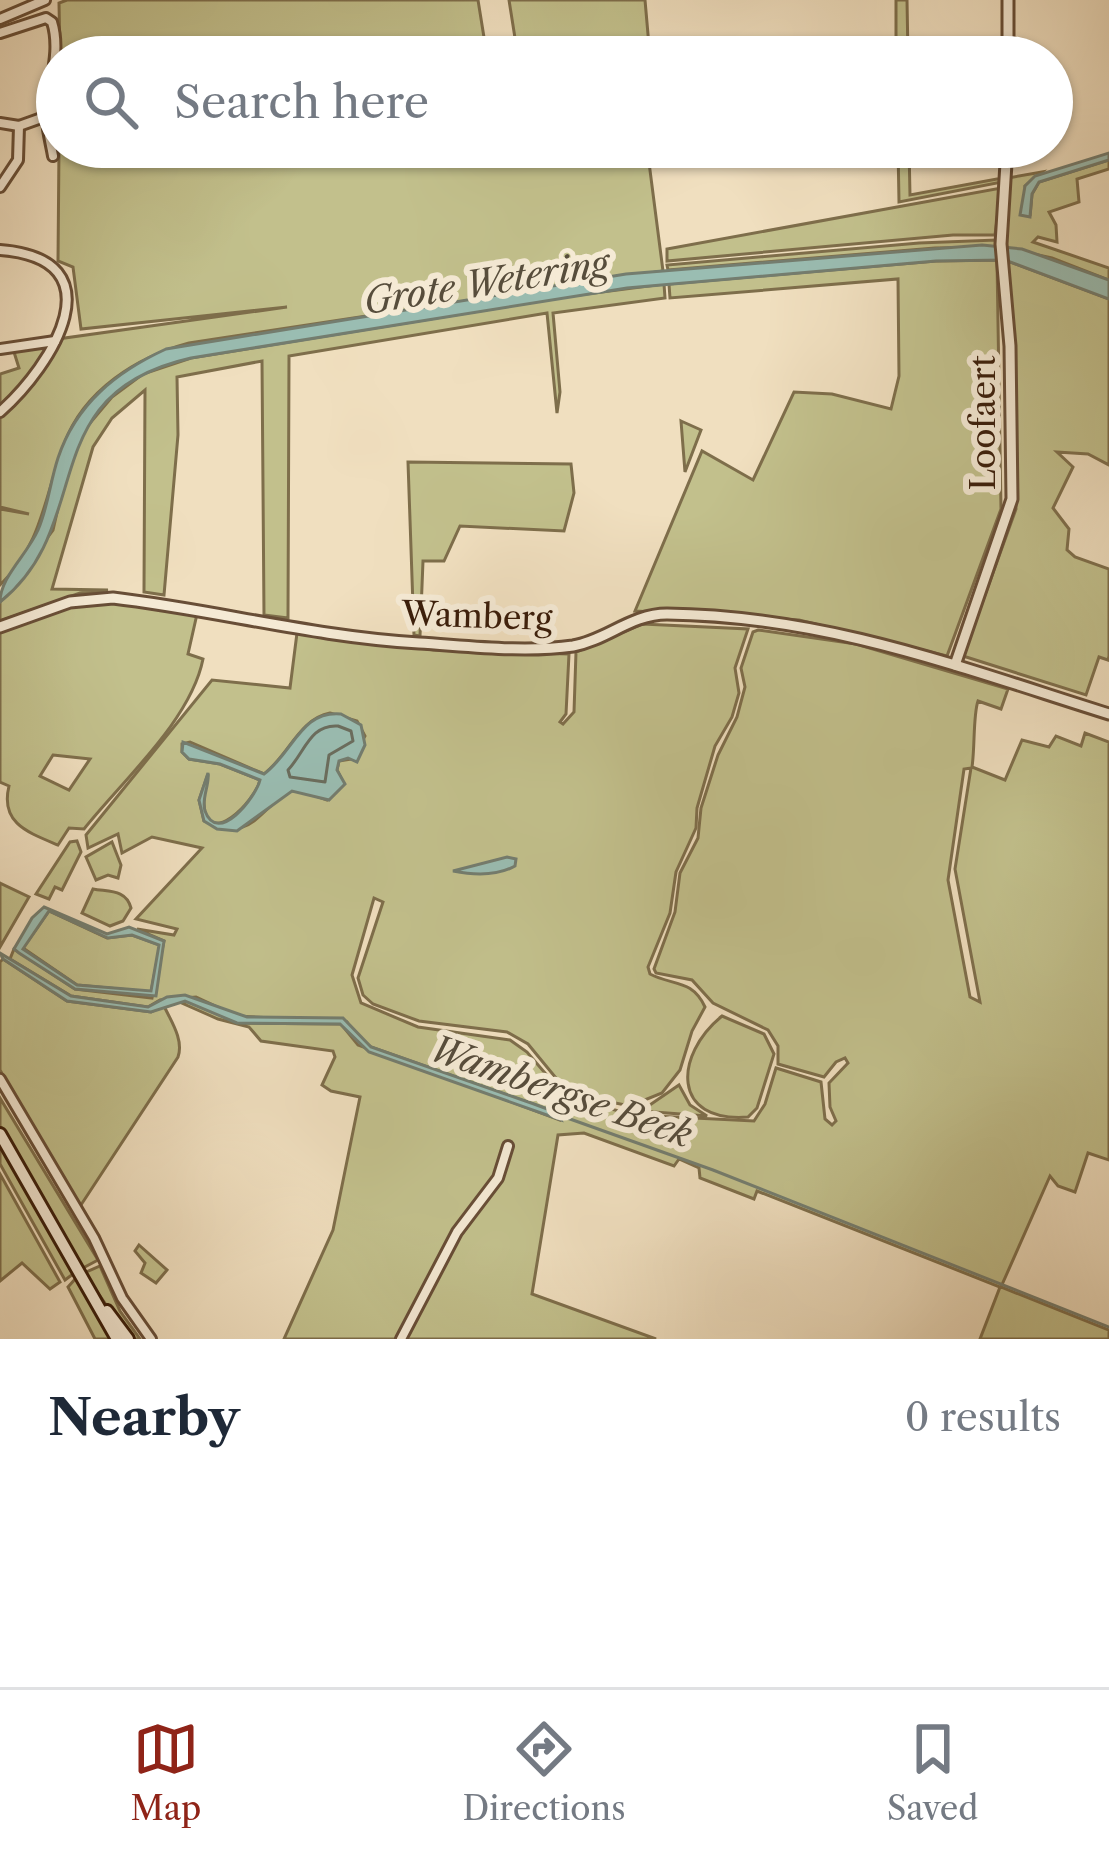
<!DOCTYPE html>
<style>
body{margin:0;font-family:"Libre Caslon Text",serif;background:#f6f6f7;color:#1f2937}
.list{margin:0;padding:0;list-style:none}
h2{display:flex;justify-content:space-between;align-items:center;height:156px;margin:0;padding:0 48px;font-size:51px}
h2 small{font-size:39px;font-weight:400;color:#747a83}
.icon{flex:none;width:66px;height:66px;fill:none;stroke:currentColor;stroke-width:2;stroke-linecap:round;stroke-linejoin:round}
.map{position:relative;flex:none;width:1109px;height:1339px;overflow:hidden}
.search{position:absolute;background:#fff;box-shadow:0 3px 9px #0004;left:36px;right:36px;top:36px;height:132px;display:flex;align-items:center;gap:30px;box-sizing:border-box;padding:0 42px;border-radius:66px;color:#747a83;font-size:45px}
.sheet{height:348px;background:#fff}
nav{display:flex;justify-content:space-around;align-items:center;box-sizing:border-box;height:168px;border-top:3px solid #e0e1e3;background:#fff;font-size:33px;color:#747a83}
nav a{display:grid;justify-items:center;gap:6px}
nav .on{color:#8f2418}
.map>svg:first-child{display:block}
.green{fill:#c2c08c;stroke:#7e6e4b;stroke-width:3;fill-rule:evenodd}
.water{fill:#9abdb2;stroke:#747d6f;stroke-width:3;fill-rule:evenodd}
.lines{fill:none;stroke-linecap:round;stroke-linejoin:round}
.shore{stroke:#6a6d5e;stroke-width:3}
.stream{stroke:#747d6f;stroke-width:3}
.minor-casing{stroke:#684e37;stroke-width:14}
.tertiary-casing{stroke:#684e37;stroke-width:15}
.secondary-casing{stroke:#3a1d0a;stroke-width:16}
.minor{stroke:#f5ead5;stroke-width:8}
.tertiary{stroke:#f5ead5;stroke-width:9}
.secondary{stroke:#f5ead5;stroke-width:10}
.labels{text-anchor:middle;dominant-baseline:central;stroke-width:12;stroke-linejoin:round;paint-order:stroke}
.street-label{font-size:33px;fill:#3a1d0a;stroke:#f5ead5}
.water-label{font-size:36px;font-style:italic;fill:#574d3c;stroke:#f5ead5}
</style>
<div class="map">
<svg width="1109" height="1339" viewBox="0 0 1109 1339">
<rect width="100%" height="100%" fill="#f0dfbf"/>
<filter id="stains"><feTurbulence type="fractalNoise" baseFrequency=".00167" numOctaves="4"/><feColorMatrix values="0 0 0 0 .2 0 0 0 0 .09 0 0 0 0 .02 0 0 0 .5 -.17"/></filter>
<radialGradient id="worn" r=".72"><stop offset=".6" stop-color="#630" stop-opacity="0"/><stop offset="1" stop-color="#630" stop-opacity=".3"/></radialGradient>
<!-- green -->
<g class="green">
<polygon points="67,0 478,0 487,56 518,57 509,0 645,0 650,57 60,57 59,3"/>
<polygon points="896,0 907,0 908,57 896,57"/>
<path d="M59 147H647L663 271 189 343C137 357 84 390 64 444 45 494 42 546 0 585V509L29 514 0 507V415L58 339 287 307 81 329 73 267 58 261Z"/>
<polygon points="898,147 909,147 910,195 997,179 1003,179 1002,182 899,202"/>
<polygon points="1109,160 1109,169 1077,179 1079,202 1049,212 1056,225 1057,242 1038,237 1033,242 1109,268 1109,280 1052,258 1003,247 1008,178 1042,172 1025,186 1030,216 1032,194 1039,182"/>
<polygon points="1001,188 995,235 953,235 667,261 667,249"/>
<polygon points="996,240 996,247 935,248 668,270 667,265 919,243"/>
<polygon points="997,260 1001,509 947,656 799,620 635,611 702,451 753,480 794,392 832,394 891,409 899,376 898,279 670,298 669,284 936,261"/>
<polygon points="1005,260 1109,299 1109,465 1088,454 1057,452 1073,467 1053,508 1069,529 1067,550 1075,557 1109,569 1109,656 1108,660 1099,657 1086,695 963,656 1016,509 1013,372"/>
<polygon points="664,284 665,298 553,313 560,392 557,413 547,313 289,356 288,618 264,615 262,361 177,377 178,435 164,595 144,592 144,589 145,390 112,418 93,447 52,589 108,590 80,593 0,621 0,602 53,530 67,469 85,429 112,397 143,374 191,358 571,296"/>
<polygon points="49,344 25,384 0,408 0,374 19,368 14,352"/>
<polygon points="681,421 701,430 685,472"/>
<polygon points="408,462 571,464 574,493 564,531 460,526 444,561 423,561 420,636 414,635"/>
<path d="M107 600 197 614 188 654 203 659C191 720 123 780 84 829L69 828 58 845C27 832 0 823 9 786L0 782V628L72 604ZM53 755 90 759 69 790 40 776Z"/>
<path d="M642 624 748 629 735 668 739 693 732 717 715 746 697 808 696 828 676 872 670 913 648 967 650 974C673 986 692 979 705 1007L692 1031 680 1070 662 1093 630 1106 581 1096 565 1089 528 1044 507 1032 419 1021 373 1004 363 995 358 978 383 902 374 898 352 975 361 1003 418 1027 510 1040 527 1052 563 1094 558 1113 371 1047 353 1033 347 1022 237 1016 196 997 160 1000 148 1007 71 996 10 959 14 949 75 989 152 998 164 941 137 929 174 935 177 929 136 919 202 848 152 837 122 853 118 834 88 848 86 835 212 680 290 688 297 633 434 650 569 654 566 714 560 722 563 724 574 712 576 652ZM330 713 357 721 365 736 352 759 339 761 337 770 344 784 327 800 302 791H289C254 815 252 842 204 821L199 800 208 774C207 783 203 794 204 804 207 850 255 802 260 780L220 764 189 759 182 752V744L190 742 264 774C289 755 299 719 330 713Z"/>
<path d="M758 630 856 644 1008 689 1001 709 978 701C973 715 975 748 972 767L1005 780 1022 740 1049 747 1056 736 1081 746 1085 733 1109 742V1160L1088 1153 1075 1192 1058 1186 1050 1176 1001 1287 1109 1330V1339H980L1000 1287 757 1191 754 1199 700 1178 699 1168 679 1159 674 1166 584 1133 558 1135 532 1294 656 1339H404L456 1242 502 1179 510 1151 502 1168 445 1248 396 1339H284L333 1230 360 1097 331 1091 322 1085 335 1057 333 1051 261 1041 249 1027 218 1019 177 1001 192 1002 237 1023 341 1024 358 1045 560 1120 568 1102 577 1100 634 1115 754 1121 765 1104 776 1068 821 1082 825 1119 832 1125 836 1121 830 1107 829 1083 848 1063 845 1058 836 1062 824 1077 778 1064V1046L768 1030 713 1003 692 980 656 973 654 969 675 912 680 873 698 838 701 808 718 755 737 717 745 687 741 668 753 632ZM971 768 955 869 980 1002 970 997 948 880 964 769Z"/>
<polygon points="77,841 81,852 62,890 55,887 49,899 36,894 70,842"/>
<polygon points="112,842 121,865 118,878 108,875 96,880 86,857"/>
<polygon points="0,883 29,897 0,947"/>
<path d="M93 889C109 892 126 889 131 908L123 921 110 926 82 913Z"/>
<polygon points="49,911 107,938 132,935 160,945 151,992 77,985 23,948"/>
<path d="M3 959 67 1001 151 1012 164 1006C171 1021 184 1040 178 1057L79 1208 0 1070V962Z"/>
<path d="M722 1016 764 1034 774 1054 757 1108 748 1117C671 1123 674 1055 722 1016Z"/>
<polygon points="679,1085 690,1105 707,1116 641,1111"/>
<polygon points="0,1098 98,1260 81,1269 0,1128"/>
<polygon points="0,1144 73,1274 65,1280 0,1164"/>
<polygon points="0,1174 60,1282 50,1289 22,1263 0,1281"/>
<polygon points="139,1245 167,1270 156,1283 141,1273 145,1263 135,1251"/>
<polygon points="100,1266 120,1311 140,1339 130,1339 84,1273"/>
<polygon points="76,1278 111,1339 95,1339 68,1287"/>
</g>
<!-- water -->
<g class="water">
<polygon points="1109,153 1109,160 1039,182 1032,194 1030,217 1020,215 1025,186 1035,176"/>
<path d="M982 245 1022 249 1109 280V299L1005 260 936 261 627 288 191 358C31 394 98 524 0 602 0 577 27 555 38 530 48 507 50 482 58 458 76 404 116 372 166 349L626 274Z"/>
<path d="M341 714 361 725 365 745 357 762 348 758 339 761 337 770 345 784 329 800 292 791 237 831 217 829 204 821 199 800 208 773C210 784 201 799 205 811 218 846 256 797 260 780L220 764 189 759 182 752 183 742 264 774C293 753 301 710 341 714Z"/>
<path d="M507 857 516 859 515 866C497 876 473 875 453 871Z"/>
<path d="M44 907 107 934 129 927 164 941 156 996 75 989 19 953 14 949 32 918ZM49 911 108 938 132 935 159 945 151 991 77 985 23 949Z"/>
<polygon points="0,953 71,996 148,1007 167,997 185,995 247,1017 343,1018 371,1047 534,1104 558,1113 561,1120 369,1052 340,1024 237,1023 185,1001 151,1012 67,1001 3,959"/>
</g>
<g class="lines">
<!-- shore -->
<path class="shore" d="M338 726 351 731 353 741 329 755 325 782 290 777 288 770C305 752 310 724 338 726Z"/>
<!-- stream -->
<polyline class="stream" points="556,1114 713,1170 1109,1327"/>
<!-- minor casing -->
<g class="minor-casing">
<g id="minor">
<polyline points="0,19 45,0"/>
<path d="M0 33 46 18 52 22C62 54 47 86 47 118 47 130 51 144 53 156"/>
<polyline points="0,123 19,126 47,116"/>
<polyline points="0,187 18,160 19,126"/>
<path d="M0 250C119 259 53 365 0 412"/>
<polyline points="0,349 55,341"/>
<polyline points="0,1079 94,1238 122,1298 151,1339"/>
<polyline points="401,1339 457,1232 498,1178 508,1146"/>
</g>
</g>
<!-- tertiary casing -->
<g class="tertiary-casing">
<g id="tertiary">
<polyline points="1008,0 1008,57"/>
<path d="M0 627 70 602 113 598C215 610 315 637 419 643 468 646 524 653 573 646 607 640 631 614 667 614 827 616 959 667 1109 714"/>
<polyline points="955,665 1012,499 1010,346 1001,244 1007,147"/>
</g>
</g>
<!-- secondary casing -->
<g class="secondary-casing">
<g id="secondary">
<polyline points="0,1134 117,1339"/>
<polyline points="107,1311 128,1339"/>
</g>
</g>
<!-- minor -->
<use href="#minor" class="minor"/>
<!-- tertiary -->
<use href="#tertiary" class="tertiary"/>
<!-- secondary -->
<use href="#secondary" class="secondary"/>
</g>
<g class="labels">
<!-- street labels -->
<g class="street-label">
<text transform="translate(983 423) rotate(-90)">Loofaert</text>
<text transform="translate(477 616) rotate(2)">Wamberg</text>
</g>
<!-- water labels -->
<g class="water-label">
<text transform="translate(486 282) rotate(-9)">Grote Wetering</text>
<text transform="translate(561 1091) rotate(19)">Wambergse Beek</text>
</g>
</g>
<rect width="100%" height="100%" filter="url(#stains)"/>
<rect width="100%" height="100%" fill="url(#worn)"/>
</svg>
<div class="search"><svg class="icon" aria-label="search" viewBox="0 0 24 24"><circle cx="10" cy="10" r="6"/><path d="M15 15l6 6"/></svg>Search here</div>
</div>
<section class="sheet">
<h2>Nearby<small>0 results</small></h2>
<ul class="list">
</ul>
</section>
<nav>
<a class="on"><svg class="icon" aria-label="map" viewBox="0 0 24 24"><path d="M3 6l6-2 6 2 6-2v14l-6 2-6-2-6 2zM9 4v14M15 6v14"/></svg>Map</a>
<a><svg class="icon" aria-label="directions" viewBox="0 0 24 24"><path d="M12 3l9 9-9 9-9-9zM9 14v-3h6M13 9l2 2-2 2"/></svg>Directions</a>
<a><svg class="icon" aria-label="saved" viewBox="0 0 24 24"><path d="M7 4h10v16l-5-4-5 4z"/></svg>Saved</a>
</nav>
